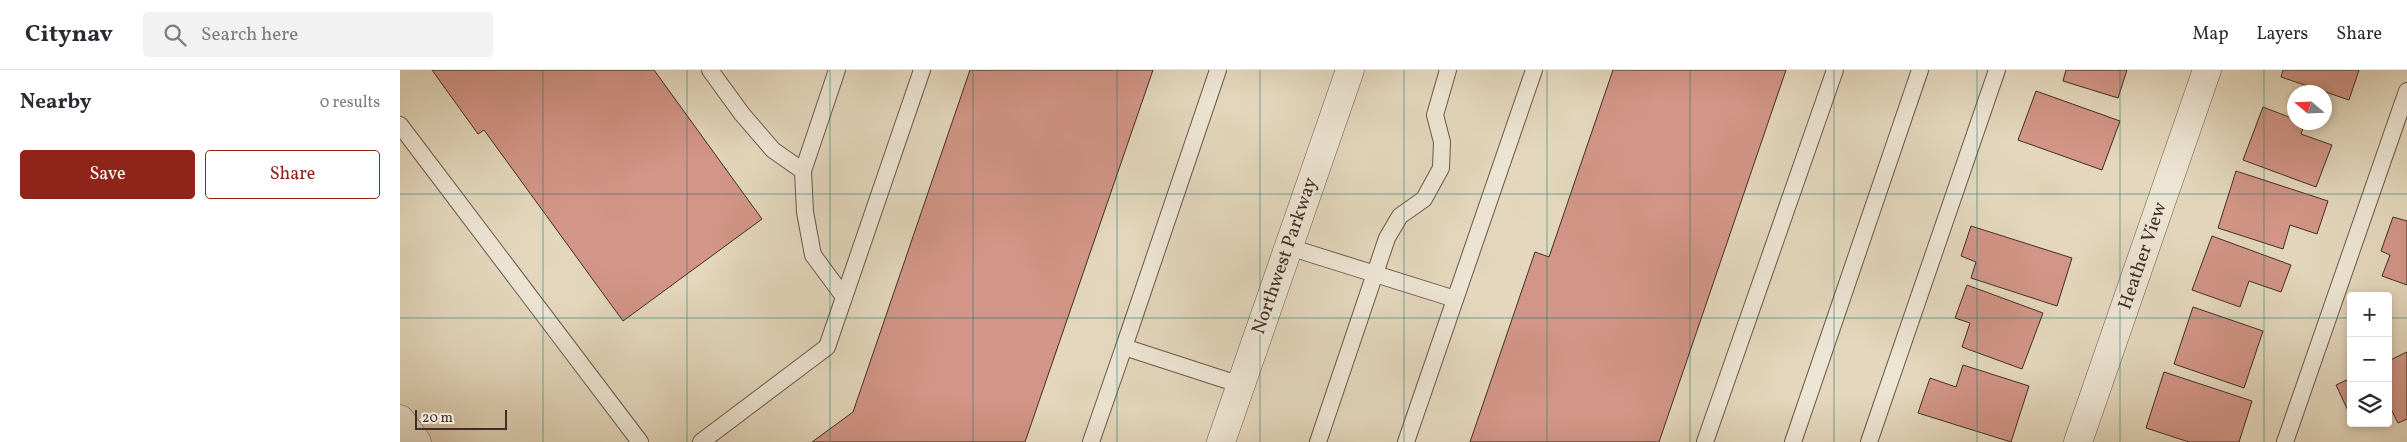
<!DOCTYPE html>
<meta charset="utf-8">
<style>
body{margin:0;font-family:Vollkorn,serif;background:#f2f2f3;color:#2b2b33}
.controls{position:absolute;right:15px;bottom:15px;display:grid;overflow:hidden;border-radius:5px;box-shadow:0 2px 8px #0003}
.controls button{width:45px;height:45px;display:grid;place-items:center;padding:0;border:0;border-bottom:1px solid #e1e1e2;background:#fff;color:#2b2b33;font:25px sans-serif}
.compass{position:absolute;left:1887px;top:15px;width:45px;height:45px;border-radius:50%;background:#fff;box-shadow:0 2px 8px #0003;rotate:289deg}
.scale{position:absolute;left:15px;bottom:12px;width:92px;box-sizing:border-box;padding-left:5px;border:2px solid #402e26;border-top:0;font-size:14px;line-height:18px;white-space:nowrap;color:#402e26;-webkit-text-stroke:4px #ede5d4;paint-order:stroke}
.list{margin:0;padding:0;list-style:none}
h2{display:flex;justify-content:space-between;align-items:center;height:65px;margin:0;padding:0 20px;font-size:21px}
h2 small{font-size:16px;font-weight:400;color:#7c7c81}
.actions{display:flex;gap:10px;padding:15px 20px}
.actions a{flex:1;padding:11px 0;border:1px solid #8f2418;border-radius:5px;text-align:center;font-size:18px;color:#8f2418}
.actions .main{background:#8f2418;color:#fff}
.icon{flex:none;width:28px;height:28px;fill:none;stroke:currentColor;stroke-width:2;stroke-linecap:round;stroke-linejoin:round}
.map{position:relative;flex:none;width:2007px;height:372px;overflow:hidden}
header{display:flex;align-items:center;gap:30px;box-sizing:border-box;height:70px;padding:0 25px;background:#fff;border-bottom:1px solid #e1e1e2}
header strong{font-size:24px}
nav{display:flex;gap:28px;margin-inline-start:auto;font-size:18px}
.search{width:350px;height:45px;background:#f2f2f3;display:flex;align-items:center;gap:12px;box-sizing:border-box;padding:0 18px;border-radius:5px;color:#7c7c81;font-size:19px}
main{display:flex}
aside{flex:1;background:#fff}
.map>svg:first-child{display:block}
.building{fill:#d29587;stroke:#402e26}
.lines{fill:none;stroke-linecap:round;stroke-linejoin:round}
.service-casing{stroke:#69584c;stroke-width:18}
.minor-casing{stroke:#69584c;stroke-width:29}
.service{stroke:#ede5d4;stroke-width:16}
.minor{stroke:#ede5d4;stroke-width:28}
.grid{fill:none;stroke:#0f766e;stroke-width:1;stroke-opacity:0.55}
.labels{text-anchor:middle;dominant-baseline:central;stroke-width:4.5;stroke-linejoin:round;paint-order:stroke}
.street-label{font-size:19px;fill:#402e26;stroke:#ede5d4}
</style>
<header>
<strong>Citynav</strong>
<div class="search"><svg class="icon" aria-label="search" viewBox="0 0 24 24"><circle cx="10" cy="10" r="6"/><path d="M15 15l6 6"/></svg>Search here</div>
<nav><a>Map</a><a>Layers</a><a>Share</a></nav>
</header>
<main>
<aside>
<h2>Nearby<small>0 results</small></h2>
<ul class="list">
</ul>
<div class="actions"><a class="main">Save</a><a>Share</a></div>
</aside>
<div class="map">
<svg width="2007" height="372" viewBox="0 0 2007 372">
<rect width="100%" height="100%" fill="#e4d7bd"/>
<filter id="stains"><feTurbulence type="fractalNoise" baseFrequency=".004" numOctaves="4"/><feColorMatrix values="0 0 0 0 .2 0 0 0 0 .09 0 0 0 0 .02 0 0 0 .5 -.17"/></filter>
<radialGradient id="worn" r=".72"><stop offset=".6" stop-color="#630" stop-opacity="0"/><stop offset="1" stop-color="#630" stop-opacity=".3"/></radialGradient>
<!-- building -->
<g class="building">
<polygon points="32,0 254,0 362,149 223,251 84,60 78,64"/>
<polygon points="570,0 753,0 625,372 412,372 453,342"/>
<polygon points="1213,0 1386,0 1259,372 1070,372 1135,182 1149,187"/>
<polygon points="1666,0 1727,0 1718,28 1663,11"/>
<polygon points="1883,0 1959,0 1949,30 1881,7"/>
<polygon points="1636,21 1720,51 1702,100 1618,70"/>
<polygon points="1863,37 1894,49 1894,52 1905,52 1901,64 1932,75 1916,117 1843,90"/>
<polygon points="1836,101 1928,131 1917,164 1890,155 1883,179 1818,158"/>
<polygon points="1993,147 2007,151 2007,215 1982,206 1990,185 1981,181"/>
<polygon points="1571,156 1672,188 1657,236 1571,208 1576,192 1561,186"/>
<polygon points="1812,166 1891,195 1881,222 1849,211 1840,237 1792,220"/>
<polygon points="1567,215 1643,243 1622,299 1562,277 1570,253 1555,248"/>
<polygon points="1793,237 1863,261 1844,318 1774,294"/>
<polygon points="2007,282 2007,349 1998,353 1988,333 1988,291"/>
<polygon points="1563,295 1629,316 1611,372 1518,343 1530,308 1556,317"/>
<polygon points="1764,302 1852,331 1839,372 1789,372 1746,358"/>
<polygon points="1951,308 1951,347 1936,315"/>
</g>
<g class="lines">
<!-- service casing -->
<g class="service-casing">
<g id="service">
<polyline points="310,0 342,44 373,80 403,101"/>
<polyline points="437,0 403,101 405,142 413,185 444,227"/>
<polyline points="818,0 724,277 841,315"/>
<polyline points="0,55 240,372"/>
<polyline points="889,177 1055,229"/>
<polyline points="301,372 427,277 522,0"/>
<polyline points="691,372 724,277"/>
<polyline points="918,372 987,168 1000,146 1024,129 1041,98 1042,72 1035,45 1048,0"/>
<polyline points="1006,372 1134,0"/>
<polyline points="1305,372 1435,0"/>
<polyline points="1393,372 1520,0"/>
<polyline points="1469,372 1597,0"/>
<polyline points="1885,372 2007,21"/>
</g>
</g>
<!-- minor casing -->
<g class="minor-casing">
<g id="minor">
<polyline points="0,349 17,372"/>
<polyline points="821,372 950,0"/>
<polyline points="1678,372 1807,0"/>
</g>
</g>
<!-- service -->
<use href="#service" class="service"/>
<!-- minor -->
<use href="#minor" class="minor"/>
</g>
<!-- grid -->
<path class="grid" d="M143 0V372M287 0V372M430 0V372M573 0V372M717 0V372M860 0V372M1004 0V372M1147 0V372M1290 0V372M1434 0V372M1577 0V372M1720 0V372M1864 0V372M0 124H2007M0 248H1951M1988 248H2007"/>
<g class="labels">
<!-- street labels -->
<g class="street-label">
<text transform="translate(885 186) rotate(-71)">Northwest Parkway</text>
<text transform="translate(1743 186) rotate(-71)">Heather View</text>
</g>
</g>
<rect width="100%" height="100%" filter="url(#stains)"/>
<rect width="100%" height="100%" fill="url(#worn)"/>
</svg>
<div class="controls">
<button>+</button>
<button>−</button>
<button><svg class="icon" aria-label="layers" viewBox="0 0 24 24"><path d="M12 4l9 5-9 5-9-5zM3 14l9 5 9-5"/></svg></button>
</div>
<svg class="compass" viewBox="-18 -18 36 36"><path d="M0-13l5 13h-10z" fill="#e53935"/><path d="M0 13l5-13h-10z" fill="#7c7c81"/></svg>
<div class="scale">20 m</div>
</div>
</main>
